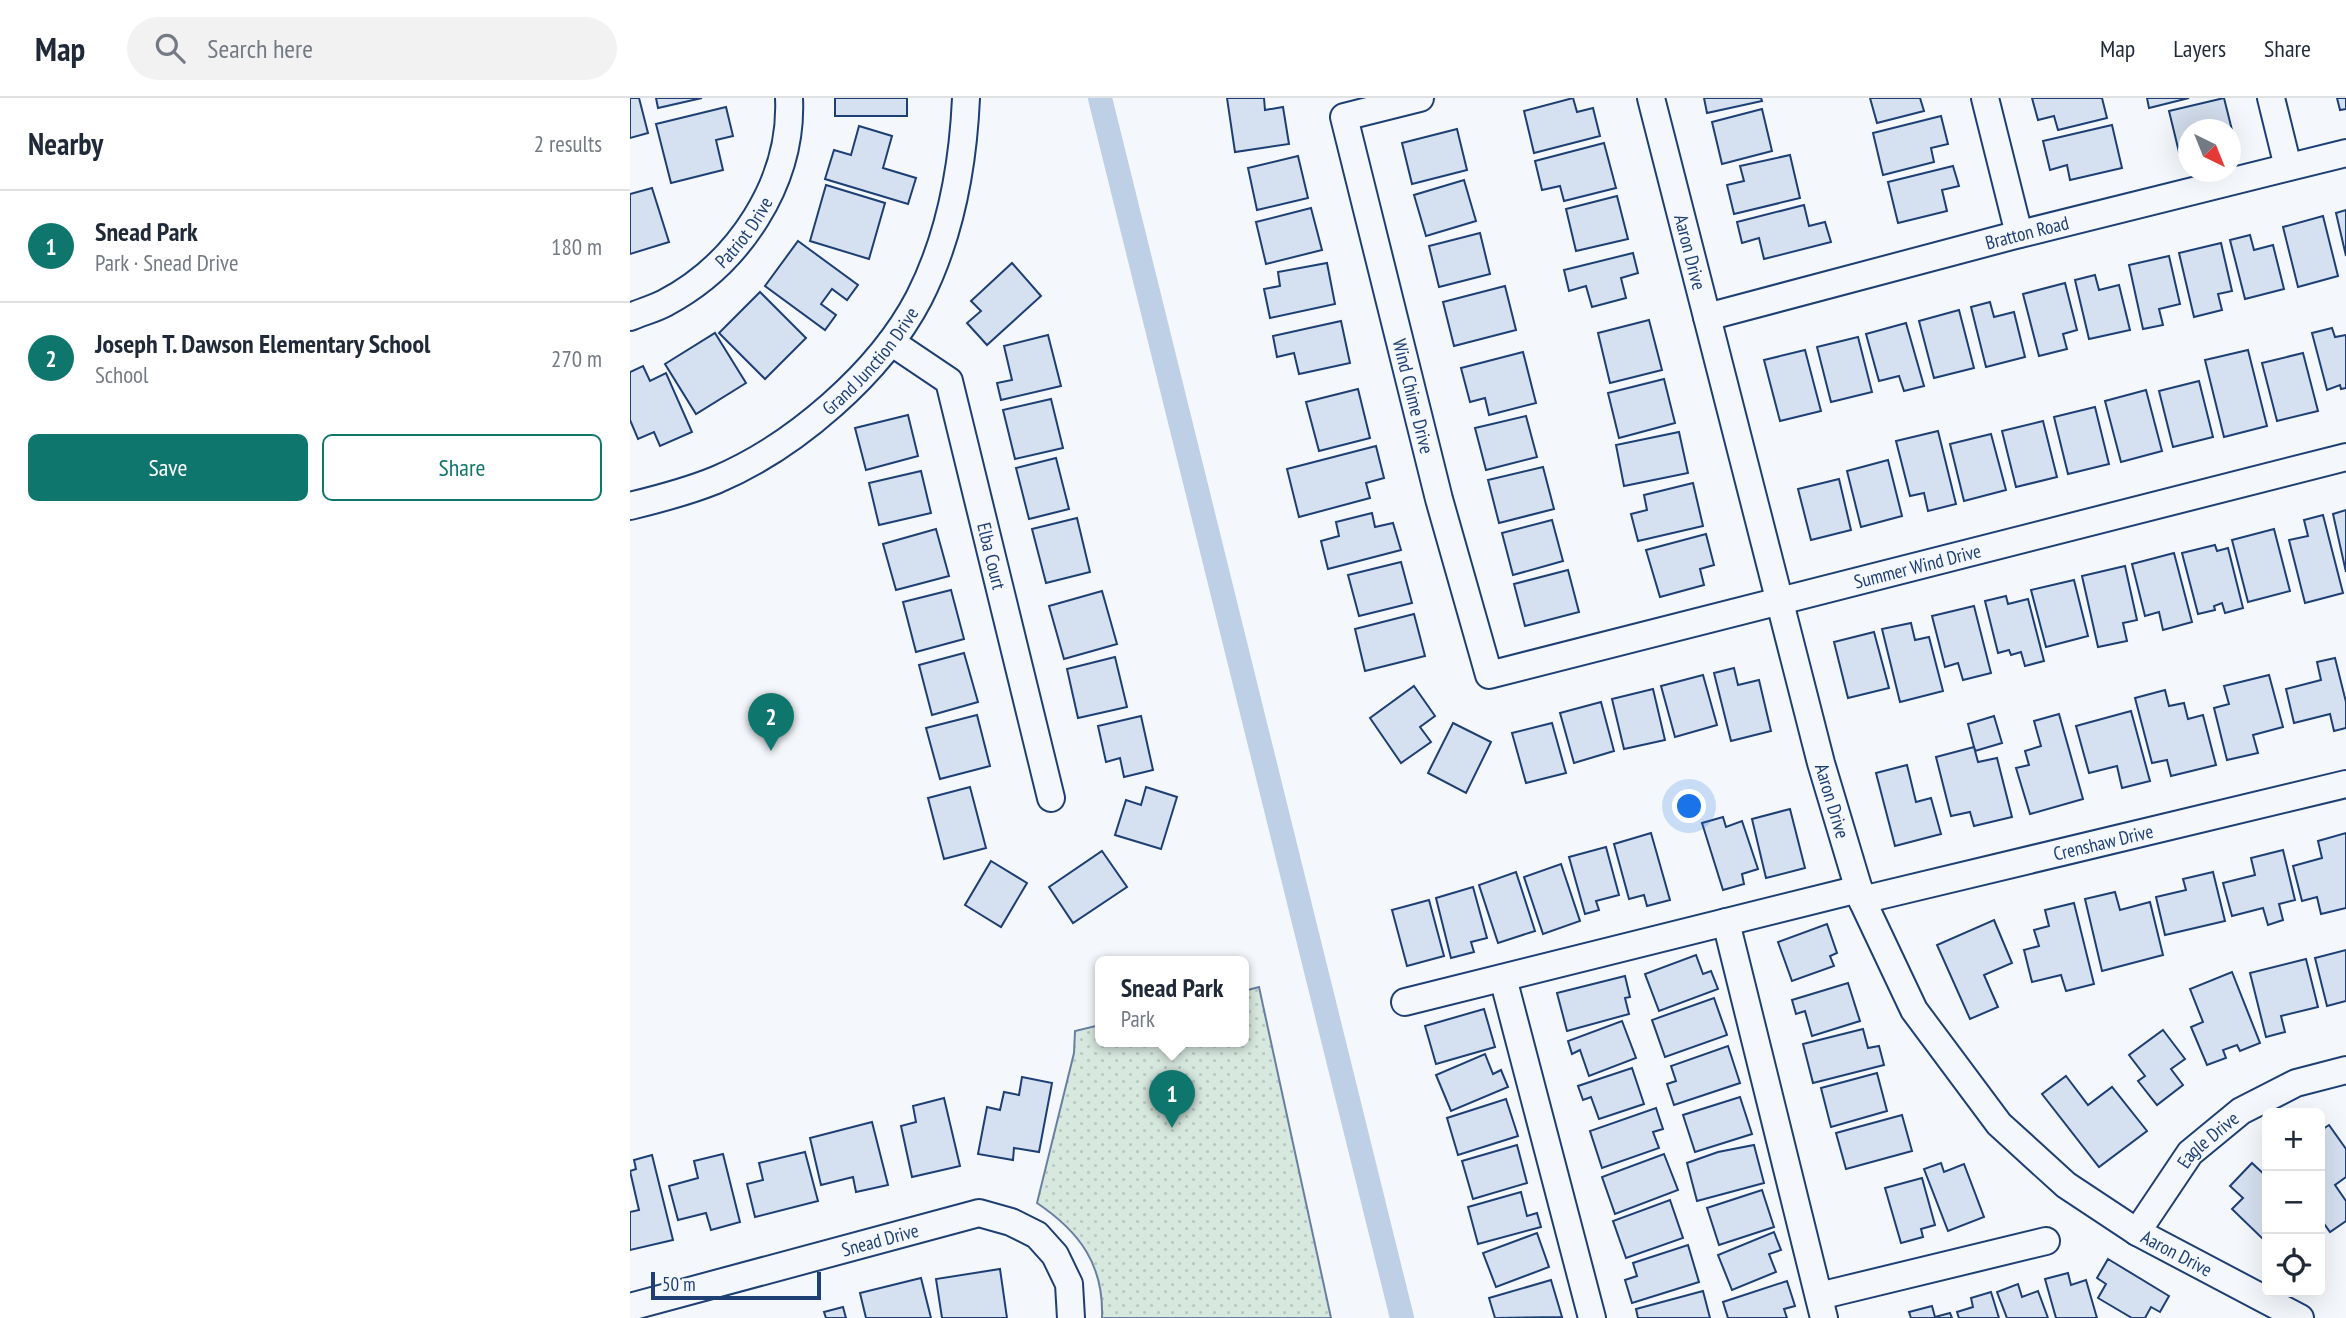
<!DOCTYPE html>
<meta charset="utf-8">
<style>
body{margin:0;font-family:"PT Sans Narrow",sans-serif;background:#f2f2f3;color:#1f2937}
.controls{position:absolute;right:21px;bottom:21px;display:grid;overflow:hidden;border-radius:10px;box-shadow:0 7px 28px #0002}
.controls button{width:63px;height:63px;display:grid;place-items:center;padding:0;border:0;border-bottom:2px solid #e0e1e3;background:#fff;color:#1f2937;font:35px sans-serif}
.compass{position:absolute;left:1548px;top:21px;width:63px;height:63px;border-radius:50%;background:#fff;box-shadow:0 7px 28px #0002;rotate:137deg}
.scale{position:absolute;left:21px;bottom:18px;width:170px;box-sizing:border-box;padding-left:7px;border:4px solid #1d3f73;border-top:0;font-size:19px;line-height:24px;white-space:nowrap;color:#1d3f73;-webkit-text-stroke:5px #f4f7fb;paint-order:stroke}
.you{position:absolute;left:1060px;top:709px;width:24px;height:24px;margin:-18px;border:5px solid #fff;border-radius:50%;background:#1a73e8;box-shadow:0 0 0 10px #1a73e833}
.badge{display:grid;place-items:center;width:46px;height:46px;border-radius:50%;background:#0f766e;color:#fff;font-size:23px;font-weight:700}
.pin{position:absolute;translate:-50% -58px;filter:drop-shadow(0 2px 4px #0008)}
.pin::after{content:'';position:absolute;top:37px;width:24px;height:21px;background:inherit;clip-path:polygon(0 0,100% 0,50% 100%)}
.popup{position:absolute;left:465px;top:858px;width:154px;height:91px;box-sizing:border-box;display:grid;place-content:center;border-radius:10px;background:#fff;filter:drop-shadow(0 2px 5px #0005);font-size:23px;white-space:nowrap;color:#747a83}
.popup b{font-size:26px;color:#1f2937}
.popup::after{content:'';position:absolute;left:50%;top:100%;margin-left:-14px;border:14px solid transparent;border-top-color:#fff}
.list{margin:0;padding:0;list-style:none}
h2{display:flex;justify-content:space-between;align-items:center;height:91px;margin:0;padding:0 28px;font-size:30px}
h2 small{font-size:23px;font-weight:400;color:#747a83}
.list li{display:grid;grid-template-columns:46px 1fr auto;gap:21px;align-items:center;box-sizing:border-box;height:112px;padding:0 28px;border-top:2px solid #e0e1e3}
.list b{display:block;font-size:26px;white-space:nowrap}
.list p{margin:0;font-size:23px;white-space:nowrap;color:#747a83}
.list em{font-size:23px;font-style:normal;color:#747a83}
.actions{display:flex;gap:14px;padding:21px 28px}
.actions a{flex:1;padding:16px 0;border:2px solid #0f766e;border-radius:10px;text-align:center;font-size:24px;color:#0f766e}
.actions .main{background:#0f766e;color:#fff}
.icon{flex:none;width:38px;height:38px;fill:none;stroke:currentColor;stroke-width:2;stroke-linecap:round;stroke-linejoin:round}
.map{position:relative;flex:none;width:1716px;height:1220px;overflow:hidden}
header{display:flex;align-items:center;gap:42px;box-sizing:border-box;height:98px;padding:0 35px;background:#fff;border-bottom:2px solid #e0e1e3}
header strong{font-size:33px}
nav{display:flex;gap:38px;margin-inline-start:auto;font-size:24px}
.search{width:490px;height:63px;background:#f2f2f3;display:flex;align-items:center;gap:18px;box-sizing:border-box;padding:0 24px;border-radius:38px;color:#747a83;font-size:26px}
main{display:flex}
aside{flex:1;background:#fff}
.map>svg:first-child{display:block}
.park{fill:url(#park-dots);stroke:#687fa3;stroke-width:2}
.lines{fill:none;stroke-linecap:round;stroke-linejoin:round}
.canal{stroke:#bed0e5;stroke-width:24}
.building{fill:#d5e0f0;stroke:#1d3f73;stroke-width:2}
.minor-casing{stroke:#1d3f73;stroke-width:30}
.minor{stroke:#f4f7fb;stroke-width:26}
.labels{text-anchor:middle;dominant-baseline:central;stroke-width:5;stroke-linejoin:round;paint-order:stroke}
.street-label{font-size:19px;fill:#1d3f73;stroke:#f4f7fb}
</style>
<header>
<strong>Map</strong>
<div class="search"><svg class="icon" aria-label="search" viewBox="0 0 24 24"><circle cx="10" cy="10" r="6"/><path d="M15 15l6 6"/></svg>Search here</div>
<nav><a>Map</a><a>Layers</a><a>Share</a></nav>
</header>
<main>
<aside>
<h2>Nearby<small>2 results</small></h2>
<ul class="list">
<li><span class="badge">1</span><div><b>Snead Park</b><p>Park · Snead Drive</p></div><em>180 m</em></li>
<li><span class="badge">2</span><div><b>Joseph T. Dawson Elementary School</b><p>School</p></div><em>270 m</em></li>
</ul>
<div class="actions"><a class="main">Save</a><a>Share</a></div>
</aside>
<div class="map">
<svg width="1716" height="1220" viewBox="0 0 1716 1220">
<defs>
<pattern id="park-dots" width="8" height="8" patternUnits="userSpaceOnUse" patternTransform="scale(1.75)"><rect width="8" height="8" fill="#d7e8df"/><path d="M2 2h.1M6 6h.1" fill="none" stroke="#b8c8c3" stroke-width="1.8" stroke-linecap="round"/></pattern>
</defs>
<rect width="100%" height="100%" fill="#f4f7fb"/>
<!-- park -->
<path class="park" d="M629 889 701 1220H472C474 1167 450 1134 407 1105L444 955 445 933 470 927V944H614V893Z"/>
<g class="lines">
<!-- canal -->
<polyline class="canal" points="470,0 772,1220"/>
</g>
<!-- building -->
<g class="building">
<polygon points="0,0 9,0 18,35 0,40"/>
<polygon points="26,0 72,0 28,10"/>
<rect x="205" y="0" width="72" height="18"/>
<polygon points="597,0 634,0 635,12 653,9 659,46 605,54"/>
<polygon points="943,0 947,14 963,10 970,38 904,55 894,13"/>
<polygon points="1074,0 1131,0 1132,3 1077,15"/>
<polygon points="1240,0 1290,0 1294,13 1247,25"/>
<polygon points="1402,0 1472,0 1477,20 1428,32 1424,18 1408,22"/>
<polygon points="1517,0 1559,0 1519,10"/>
<polygon points="1594,0 1604,40 1601,41 1601,32 1559,32 1559,52 1549,54 1539,13"/>
<polygon points="1707,0 1716,0 1716,11 1710,12"/>
<polygon points="96,9 103,38 86,42 93,72 41,85 26,26"/>
<polygon points="1132,11 1142,53 1092,66 1082,24"/>
<polygon points="1311,18 1318,46 1301,50 1304,64 1253,77 1243,35"/>
<polygon points="1482,27 1492,70 1440,82 1437,67 1420,72 1413,43"/>
<polygon points="229,28 262,38 253,70 286,80 278,106 195,81 204,52 221,57"/>
<polygon points="827,31 837,72 782,86 772,45"/>
<polygon points="974,45 986,90 934,103 930,88 912,92 905,63"/>
<polygon points="1160,57 1170,100 1104,116 1097,87 1114,83 1110,68"/>
<polygon points="668,58 678,100 627,112 618,70"/>
<polygon points="1323,68 1329,88 1312,92 1317,113 1268,125 1258,84"/>
<polygon points="834,82 846,123 796,138 784,97"/>
<polygon points="196,87 255,105 239,161 180,143"/>
<polygon points="22,90 39,144 0,156 0,96"/>
<polygon points="987,98 998,141 946,153 936,111"/>
<polygon points="1174,107 1179,128 1195,124 1201,144 1134,161 1129,140 1112,145 1107,124"/>
<polygon points="681,110 692,152 636,166 626,124"/>
<polygon points="1716,112 1716,158 1706,115"/>
<polygon points="1693,118 1708,178 1668,189 1653,129"/>
<polygon points="850,135 860,176 809,189 799,148"/>
<polygon points="1620,137 1624,152 1643,147 1654,191 1615,201 1600,142"/>
<polygon points="168,143 228,187 217,202 202,191 191,206 206,217 195,232 135,188"/>
<polygon points="1591,145 1602,193 1588,196 1592,212 1564,219 1549,155"/>
<polygon points="1003,155 1008,175 991,180 996,200 962,209 956,188 939,193 934,172"/>
<polygon points="1539,158 1550,206 1529,211 1533,227 1513,231 1499,167"/>
<polygon points="382,165 411,198 357,247 337,225 351,213 341,203"/>
<polygon points="697,165 705,206 640,220 634,191 650,188 648,174"/>
<polygon points="1465,177 1469,192 1489,187 1500,232 1459,241 1445,182"/>
<polygon points="1435,185 1447,232 1433,236 1437,251 1409,258 1393,196"/>
<polygon points="875,188 886,232 824,248 813,204"/>
<polygon points="130,194 176,240 135,281 89,235"/>
<polygon points="1360,204 1364,219 1384,214 1395,259 1356,269 1341,209"/>
<polygon points="1329,212 1344,270 1304,280 1289,223"/>
<polygon points="1019,222 1032,272 980,285 968,235"/>
<polygon points="711,223 720,265 669,276 664,255 647,259 643,238"/>
<polygon points="1276,225 1294,288 1274,293 1269,278 1249,283 1236,236"/>
<polygon points="1702,230 1705,239 1716,237 1716,290 1711,291 1710,287 1697,292 1682,235"/>
<polygon points="85,235 116,285 66,316 35,266"/>
<polygon points="418,237 431,288 371,302 367,285 382,282 374,248"/>
<polygon points="1228,239 1242,294 1201,304 1187,249"/>
<polygon points="1175,252 1191,313 1150,323 1134,262"/>
<polygon points="1618,252 1637,328 1594,339 1575,262"/>
<polygon points="893,254 906,305 859,317 855,300 840,304 831,270"/>
<polygon points="1673,255 1688,313 1647,323 1632,265"/>
<polygon points="13,268 20,283 36,275 62,334 30,348 24,334 8,341 0,322 0,274"/>
<polygon points="1034,281 1045,325 989,340 978,295"/>
<polygon points="1569,283 1583,339 1543,349 1529,293"/>
<polygon points="728,291 740,340 689,353 676,304"/>
<polygon points="1516,292 1532,353 1491,364 1475,303"/>
<polygon points="421,301 433,350 385,361 373,312"/>
<polygon points="1465,309 1479,366 1438,376 1424,319"/>
<polygon points="278,317 288,358 236,372 225,330"/>
<polygon points="896,318 907,359 856,372 845,330"/>
<polygon points="1413,323 1427,379 1386,389 1372,333"/>
<polygon points="1308,333 1326,406 1298,413 1294,395 1280,398 1266,343"/>
<polygon points="1049,334 1058,375 994,388 986,347"/>
<polygon points="1361,336 1376,392 1334,403 1320,346"/>
<polygon points="746,348 754,380 736,385 740,400 669,419 657,371"/>
<polygon points="426,360 439,411 399,421 386,370"/>
<polygon points="1258,362 1272,418 1231,429 1217,373"/>
<polygon points="913,369 924,411 869,425 858,382"/>
<polygon points="291,373 301,415 249,427 239,385"/>
<polygon points="1209,381 1221,432 1181,442 1168,391"/>
<polygon points="1063,385 1073,428 1008,443 1001,416 1017,412 1014,397"/>
<polygon points="1716,412 1716,474 1703,416"/>
<polygon points="742,415 745,429 763,425 771,452 698,471 691,443 709,438 706,424"/>
<polygon points="1693,417 1713,495 1675,505 1659,442 1678,438 1674,422"/>
<polygon points="447,420 460,474 416,485 402,431"/>
<polygon points="922,422 933,463 883,477 872,435"/>
<polygon points="306,431 319,478 266,492 253,446"/>
<polygon points="1644,431 1660,493 1618,504 1602,442"/>
<polygon points="1076,436 1084,467 1070,471 1074,487 1030,499 1016,452"/>
<polygon points="1585,447 1587,453 1598,450 1613,510 1595,515 1592,505 1584,508 1585,512 1568,516 1552,455"/>
<polygon points="1544,455 1562,524 1533,532 1529,514 1515,518 1502,466"/>
<polygon points="771,464 782,505 729,518 718,477"/>
<polygon points="1495,468 1507,522 1493,525 1497,543 1468,549 1452,478"/>
<polygon points="938,472 949,514 895,528 884,486"/>
<polygon points="1444,482 1458,538 1416,549 1401,492"/>
<polygon points="321,492 334,541 286,554 273,504"/>
<polygon points="472,493 487,546 434,561 419,508"/>
<polygon points="1376,498 1378,506 1398,501 1414,563 1395,568 1391,554 1381,557 1379,552 1368,555 1355,503"/>
<polygon points="1344,508 1361,575 1333,582 1328,565 1315,569 1302,518"/>
<polygon points="784,516 795,558 735,573 725,531"/>
<polygon points="1281,525 1285,542 1299,539 1313,593 1270,604 1252,531"/>
<polygon points="1244,534 1259,590 1218,600 1204,544"/>
<polygon points="334,555 348,604 302,617 289,567"/>
<polygon points="485,559 497,609 448,620 437,571"/>
<polygon points="1705,560 1716,604 1716,630 1704,633 1700,616 1664,625 1656,591 1691,582 1687,564"/>
<polygon points="1104,570 1108,587 1129,582 1141,633 1101,643 1084,575"/>
<polygon points="1073,577 1087,627 1045,639 1031,588"/>
<polygon points="1639,577 1653,629 1623,637 1628,655 1597,662 1584,610 1599,606 1594,588"/>
<polygon points="784,588 805,618 790,629 801,644 771,665 740,620"/>
<polygon points="1023,591 1035,642 994,651 982,601"/>
<polygon points="1535,592 1539,608 1554,605 1558,621 1573,617 1586,667 1541,678 1537,662 1522,665 1505,600"/>
<polygon points="971,604 984,653 944,665 930,615"/>
<polygon points="1501,613 1520,683 1492,690 1487,668 1459,675 1446,628"/>
<polygon points="1429,616 1453,701 1400,716 1386,670 1399,667 1395,653 1411,648 1404,623"/>
<polygon points="347,617 360,668 310,681 296,630"/>
<polygon points="511,618 523,672 494,679 490,660 476,664 468,628"/>
<polygon points="1364,618 1372,645 1345,653 1338,626"/>
<polygon points="823,625 861,644 836,695 798,675"/>
<polygon points="922,625 936,675 896,685 882,635"/>
<polygon points="1344,649 1348,664 1367,660 1382,719 1344,728 1340,714 1321,718 1306,659"/>
<polygon points="1277,667 1286,704 1301,700 1311,736 1265,748 1246,675"/>
<polygon points="340,689 356,750 314,761 298,700"/>
<polygon points="516,689 547,699 531,751 485,737 496,702 511,707"/>
<polygon points="1160,711 1175,770 1136,780 1122,721"/>
<polygon points="1093,719 1096,729 1112,723 1128,771 1112,776 1114,786 1093,792 1072,725"/>
<polygon points="1021,735 1040,802 1017,808 1014,797 999,801 984,746"/>
<polygon points="1716,735 1716,810 1691,816 1687,799 1672,803 1663,768 1692,760 1688,743"/>
<polygon points="976,749 989,797 966,803 969,812 955,816 939,759"/>
<polygon points="1653,752 1665,802 1649,806 1653,822 1638,827 1633,810 1602,818 1593,785 1625,777 1621,760"/>
<polygon points="472,753 497,789 443,825 419,789"/>
<polygon points="361,763 397,785 371,829 335,807"/>
<polygon points="931,766 950,823 913,836 894,779"/>
<polygon points="886,774 905,833 868,845 849,787"/>
<polygon points="1583,774 1595,823 1535,837 1526,799 1556,792 1553,781"/>
<polygon points="843,789 857,840 841,844 844,854 821,860 806,800"/>
<polygon points="1485,794 1490,812 1520,804 1533,857 1472,873 1455,801"/>
<polygon points="799,802 814,858 777,868 762,812"/>
<polygon points="1444,805 1464,886 1436,893 1431,877 1402,884 1394,852 1409,848 1404,832 1419,828 1415,812"/>
<polygon points="1364,822 1382,865 1354,877 1368,909 1340,921 1307,847"/>
<polygon points="1197,826 1207,855 1200,858 1204,868 1162,883 1148,844"/>
<polygon points="1716,852 1716,903 1697,908 1685,860"/>
<polygon points="1066,857 1073,876 1081,873 1088,891 1029,913 1015,876"/>
<polygon points="1676,861 1688,909 1651,918 1655,934 1636,939 1620,875"/>
<polygon points="1602,874 1630,945 1610,953 1607,947 1593,952 1596,960 1577,967 1561,929 1573,924 1560,891"/>
<polygon points="995,878 1000,899 995,900 999,916 937,933 927,895"/>
<polygon points="1218,885 1230,923 1182,938 1175,913 1166,916 1162,902"/>
<polygon points="1084,900 1097,937 1035,959 1022,922"/>
<polygon points="854,911 865,949 806,966 795,928"/>
<polygon points="992,923 1006,960 959,978 950,952 942,956 938,943"/>
<polygon points="1233,931 1238,950 1249,948 1254,967 1183,985 1173,946"/>
<polygon points="1533,932 1555,961 1541,971 1553,987 1527,1007 1508,983 1515,978 1499,957"/>
<polygon points="1098,948 1110,985 1044,1007 1037,986 1046,983 1041,968"/>
<polygon points="855,956 863,976 871,972 878,989 821,1013 806,977"/>
<polygon points="1002,970 1014,1006 969,1021 961,999 953,1002 948,988"/>
<polygon points="1247,975 1257,1013 1201,1029 1191,990"/>
<polygon points="1436,978 1458,1007 1482,989 1517,1033 1469,1069 1412,996"/>
<polygon points="392,979 422,985 409,1054 384,1050 383,1062 348,1056 357,1009 370,1012 374,994 389,997"/>
<polygon points="1110,999 1122,1036 1065,1054 1053,1017"/>
<polygon points="314,1000 330,1068 282,1079 271,1028 286,1024 283,1008"/>
<polygon points="876,1001 888,1038 828,1057 817,1020"/>
<polygon points="1026,1010 1033,1031 1023,1034 1029,1050 972,1070 960,1033"/>
<polygon points="1272,1017 1282,1053 1216,1071 1206,1035"/>
<polygon points="242,1024 258,1087 226,1094 223,1079 191,1087 180,1040"/>
<polygon points="1699,1027 1716,1051 1716,1079 1705,1087 1716,1103 1716,1123 1700,1134 1690,1120 1690,1033"/>
<polygon points="887,1047 897,1085 843,1101 832,1063"/>
<polygon points="1124,1047 1134,1085 1067,1103 1057,1065 1088,1054"/>
<polygon points="175,1054 188,1103 125,1119 117,1086 133,1082 129,1065"/>
<polygon points="93,1056 110,1124 81,1132 76,1115 48,1122 39,1088 68,1080 64,1063"/>
<polygon points="1034,1056 1048,1092 985,1116 972,1079"/>
<polygon points="22,1057 43,1142 0,1152 0,1114 9,1112 0,1073 6,1071 4,1062"/>
<polygon points="1311,1065 1314,1074 1334,1066 1354,1119 1318,1133 1294,1071"/>
<polygon points="1622,1065 1637,1079 1637,1145 1602,1111 1613,1100 1600,1088"/>
<polygon points="1292,1080 1305,1127 1291,1131 1293,1139 1271,1145 1255,1090"/>
<polygon points="1132,1092 1144,1129 1089,1147 1077,1110"/>
<polygon points="891,1094 897,1118 907,1115 911,1129 848,1146 838,1109"/>
<polygon points="1040,1102 1053,1140 996,1160 983,1123"/>
<polygon points="1144,1134 1151,1152 1139,1156 1146,1174 1102,1192 1088,1157"/>
<polygon points="907,1135 919,1169 866,1189 853,1155"/>
<polygon points="1058,1147 1069,1184 1002,1205 995,1182 1007,1178 1003,1165"/>
<polygon points="1478,1161 1539,1198 1530,1214 1521,1209 1515,1220 1502,1220 1468,1200 1476,1186 1467,1180"/>
<polygon points="370,1171 377,1220 312,1220 306,1181"/>
<polygon points="1438,1175 1441,1187 1456,1182 1467,1220 1426,1220 1415,1181"/>
<polygon points="291,1180 301,1220 236,1220 230,1195"/>
<polygon points="921,1182 932,1219 865,1220 859,1200"/>
<polygon points="1157,1183 1165,1208 1154,1211 1157,1220 1098,1220 1093,1204"/>
<polygon points="1388,1186 1392,1199 1408,1193 1418,1220 1377,1220 1367,1194"/>
<polygon points="1073,1193 1080,1220 1008,1220 1006,1211"/>
<polygon points="1361,1194 1369,1220 1329,1220 1327,1214 1343,1209 1341,1200"/>
<polygon points="1302,1208 1305,1219 1320,1215 1322,1220 1281,1220 1279,1214"/>
<polygon points="213,1209 216,1220 196,1220 194,1214"/>
</g>
<g class="lines">
<!-- minor casing -->
<g class="minor-casing">
<g id="minor">
<path id="s1" d="M790 0 714 19 809 401 859 577 1716 359"/>
<path id="s2" d="M1021 0 1191 665 1232 802 1284 912 1369 1026 1436 1087 1507 1134 1670 1220"/>
<polyline points="1355,0 1389,136"/>
<polyline points="1641,0 1658,69"/>
<path id="s3" d="M0 219C11 214 24 211 35 205 109 166 163 84 159 0"/>
<path id="s4" d="M1077 219 1382 138 1716 55"/>
<path id="s5" d="M261 244 319 283 421 700"/>
<path id="s6" d="M0 408C29 401 59 393 86 382 164 349 250 275 289 200 320 139 333 68 336 0"/>
<path id="s7" d="M1232 802 1716 686"/>
<polyline points="1096,824 1194,1220"/>
<polyline points="873,880 962,1220"/>
<polyline points="775,904 1229,791"/>
<path id="s8" d="M1507 1134 1560 1055 1611 1013 1666 985 1716 972"/>
<polyline points="1189,1198 1416,1143"/>
<path id="s9" d="M0 1209 349 1115 381 1124 407 1137 425 1157 439 1186 441 1220"/>
</g>
</g>
<!-- minor -->
<use href="#minor" class="minor"/>
</g>
<g class="labels">
<!-- street labels -->
<g class="street-label">
<text stroke="none"><textPath href="#s3" startOffset="145">Patriot Drive</textPath></text>
<text stroke="none"><textPath href="#s4" startOffset="331">Bratton Road</textPath></text>
<text stroke="none"><textPath href="#s2" startOffset="159">Aaron Drive</textPath></text>
<text stroke="none"><textPath href="#s6" startOffset="287">Grand Junction Drive</textPath></text>
<text stroke="none"><textPath href="#s1" startOffset="366">Wind Chime Drive</textPath></text>
<text stroke="none"><textPath href="#s5" startOffset="250">Elba Court</textPath></text>
<text stroke="none"><textPath href="#s1" startOffset="1097">Summer Wind Drive</textPath></text>
<text stroke="none"><textPath href="#s2" startOffset="726">Aaron Drive</textPath></text>
<text stroke="none"><textPath href="#s7" startOffset="248">Crenshaw Drive</textPath></text>
<text stroke="none"><textPath href="#s8" startOffset="117">Eagle Drive</textPath></text>
<text stroke="none"><textPath href="#s9" startOffset="259">Snead Drive</textPath></text>
<text stroke="none"><textPath href="#s2" startOffset="1314">Aaron Drive</textPath></text>
</g>
</g>
</svg>
<div class="controls">
<button>+</button>
<button>−</button>
<button><svg class="icon" aria-label="locate" viewBox="0 0 24 24"><circle cx="12" cy="12" r="6"/><path d="M12 2v4M12 18v4M2 12h4M18 12h4"/></svg></button>
</div>
<svg class="compass" viewBox="-18 -18 36 36"><path d="M0-13l5 13h-10z" fill="#e53935"/><path d="M0 13l5-13h-10z" fill="#747a83"/></svg>
<div class="scale">50 m</div>
<div class="you"></div>
<div class="pin badge" style="left:542px;top:1030px">1</div>
<div class="popup"><b>Snead Park</b>Park</div>
<div class="pin badge" style="left:141px;top:653px">2</div>
</div>
</main>
